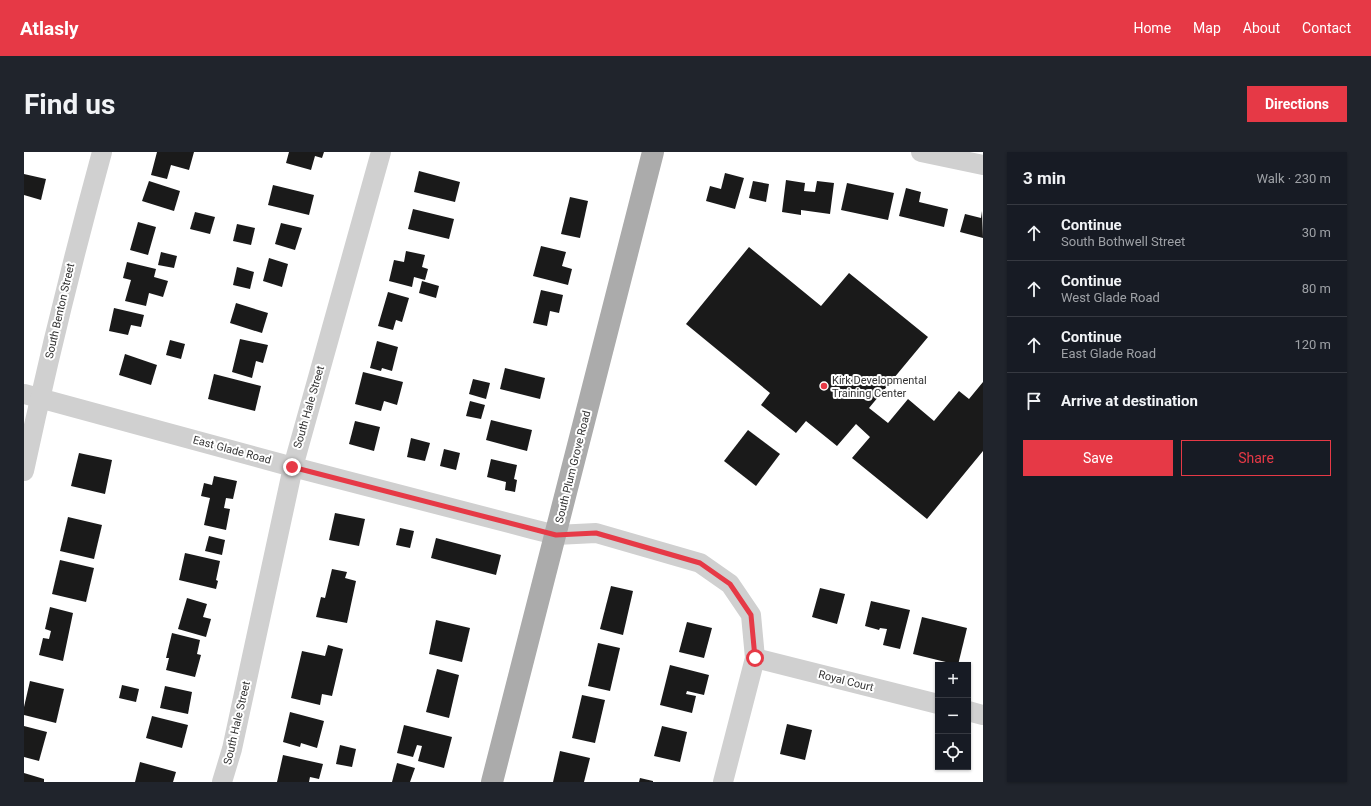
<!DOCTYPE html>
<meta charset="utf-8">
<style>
body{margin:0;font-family:Roboto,sans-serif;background:#20242c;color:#f1f3f6}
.controls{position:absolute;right:12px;bottom:12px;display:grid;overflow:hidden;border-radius:0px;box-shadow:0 1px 3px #0004}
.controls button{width:36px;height:36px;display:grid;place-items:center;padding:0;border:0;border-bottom:1px solid #363941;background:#171b24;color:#f1f3f6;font:20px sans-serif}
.stop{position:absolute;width:12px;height:12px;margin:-9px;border:3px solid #e63946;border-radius:50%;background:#fff}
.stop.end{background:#e63946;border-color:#fff;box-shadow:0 1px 4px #0008}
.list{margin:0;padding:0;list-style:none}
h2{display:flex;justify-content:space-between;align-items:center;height:52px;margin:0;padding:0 16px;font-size:17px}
h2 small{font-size:13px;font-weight:400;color:#9ea1a6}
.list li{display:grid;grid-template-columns:26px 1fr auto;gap:12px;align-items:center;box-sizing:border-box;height:56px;padding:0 16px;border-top:1px solid #363941}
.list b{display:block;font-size:15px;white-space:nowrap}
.list p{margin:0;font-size:13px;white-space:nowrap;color:#9ea1a6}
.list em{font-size:13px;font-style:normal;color:#9ea1a6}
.actions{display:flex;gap:8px;padding:12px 16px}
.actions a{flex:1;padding:9px 0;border:1px solid #e63946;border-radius:0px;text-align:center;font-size:14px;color:#e63946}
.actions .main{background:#e63946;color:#fff}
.icon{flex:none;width:22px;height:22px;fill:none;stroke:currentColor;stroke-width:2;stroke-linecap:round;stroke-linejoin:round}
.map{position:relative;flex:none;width:959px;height:630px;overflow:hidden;border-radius:0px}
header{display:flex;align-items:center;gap:24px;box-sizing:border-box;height:56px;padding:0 20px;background:#e63946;color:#fff}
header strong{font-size:19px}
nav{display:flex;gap:22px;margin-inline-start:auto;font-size:14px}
.intro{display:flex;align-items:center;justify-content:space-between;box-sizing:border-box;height:96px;padding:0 24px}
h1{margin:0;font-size:28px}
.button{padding:10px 18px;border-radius:0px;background:#e63946;color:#fff;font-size:14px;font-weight:700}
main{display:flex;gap:24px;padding:0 24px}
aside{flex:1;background:#171b24;border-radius:0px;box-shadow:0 1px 3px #0004}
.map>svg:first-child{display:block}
.building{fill:#1a1a1a}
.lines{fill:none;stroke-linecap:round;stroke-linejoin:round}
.minor{stroke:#d0d0d0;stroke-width:20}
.major{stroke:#ababab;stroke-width:22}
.route{stroke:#e63946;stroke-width:5}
.poi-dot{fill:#e63946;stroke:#fff;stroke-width:1.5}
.labels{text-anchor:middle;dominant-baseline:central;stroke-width:4;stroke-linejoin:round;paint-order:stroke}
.street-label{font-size:11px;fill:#333;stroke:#fff}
.poi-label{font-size:11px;fill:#333;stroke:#fff;text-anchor:start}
</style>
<header>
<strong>Atlasly</strong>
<nav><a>Home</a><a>Map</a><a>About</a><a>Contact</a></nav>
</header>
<div class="intro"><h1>Find us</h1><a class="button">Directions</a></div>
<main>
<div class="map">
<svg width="959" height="630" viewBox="0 0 959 630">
<rect width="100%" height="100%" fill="#fff"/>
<!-- building -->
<g class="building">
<polygon points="133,0 170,0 165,18 147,13 143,27 127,23"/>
<polygon points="265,0 300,0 298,6 291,4 287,18 262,11"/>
<polygon points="395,19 436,30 431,50 390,40"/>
<polygon points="701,21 720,26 711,57 682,49 686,34 697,37"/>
<polygon points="0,22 22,27 17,48 0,43"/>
<polygon points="762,28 781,31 780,39 791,40 793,29 810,31 806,62 777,58 777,63 758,60"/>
<polygon points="125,29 156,39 150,59 118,49"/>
<polygon points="729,29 745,32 742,50 725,46"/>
<polygon points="823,31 870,41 864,68 817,58"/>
<polygon points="249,33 290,43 285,63 244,53"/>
<polygon points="882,36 897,40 895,50 924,57 920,75 875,64"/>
<polygon points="546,45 564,49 556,86 537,82"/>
<polygon points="389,57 430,67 425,87 384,77"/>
<polygon points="958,59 959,86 936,80 941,62 957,66"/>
<polygon points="171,60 191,65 186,82 166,77"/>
<polygon points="114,70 132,75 124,103 106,98"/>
<polygon points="257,71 278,76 271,98 251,92"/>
<polygon points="213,72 231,76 227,93 209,89"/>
<polygon points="517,94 542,100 538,114 548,117 544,133 509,124"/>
<polygon points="725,95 797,154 825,121 904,185 845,256 864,271 884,247 910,269 935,239 945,247 959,230 959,299 903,367 828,306 846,285 832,272 813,294 782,269 772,281 737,253 746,241 662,172"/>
<polygon points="382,99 401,103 398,115 404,117 401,128 390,125 388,135 365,129 370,108 380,110"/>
<polygon points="137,100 153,104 150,116 134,113"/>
<polygon points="245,106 264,112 258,135 239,129"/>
<polygon points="103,110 132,117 130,125 144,129 139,145 125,141 122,154 101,149 107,128 99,126"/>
<polygon points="213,115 230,120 226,137 209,133"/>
<polygon points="398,129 415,134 412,146 395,141"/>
<polygon points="517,138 539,143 535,161 526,159 523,174 509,171"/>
<polygon points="364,140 385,146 378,170 372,168 369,178 354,174"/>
<polygon points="212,151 244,161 238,181 206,171"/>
<polygon points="90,156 120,163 117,175 107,173 104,183 85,179"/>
<polygon points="216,187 244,193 239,211 232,209 228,226 208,220"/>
<polygon points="146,188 161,192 157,207 142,203"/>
<polygon points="353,189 374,195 368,219 358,216 357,219 346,216"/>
<polygon points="101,202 133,213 127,233 95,223"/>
<polygon points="481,216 521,226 516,247 476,237"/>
<polygon points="339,220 379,230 373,253 360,249 357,259 331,252"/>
<polygon points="190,222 237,234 231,259 184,247"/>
<polygon points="449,227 466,231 462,247 445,242"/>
<polygon points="446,249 461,253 457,267 442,264"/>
<polygon points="467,268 508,278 503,299 462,288"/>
<polygon points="331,269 356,275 350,299 325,292"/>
<polygon points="724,278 756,302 732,334 700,309"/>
<polygon points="387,286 406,291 401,309 383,305"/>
<polygon points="420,297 436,301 432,318 416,314"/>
<polygon points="55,301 88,308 81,342 47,334"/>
<polygon points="467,307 493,313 490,327 493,328 491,340 481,338 482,330 463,325"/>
<polygon points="190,324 213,329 209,347 202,346 200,356 206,357 202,378 180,373 186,346 177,344 180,331 188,333"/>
<polygon points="311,361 341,367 335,394 305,388"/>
<polygon points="44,365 78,373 70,407 36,399"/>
<polygon points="376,376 390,379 386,396 372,393"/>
<polygon points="185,384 201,388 198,403 181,399"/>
<polygon points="412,386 477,403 472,423 407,406"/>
<polygon points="161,401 196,409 192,428 194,429 192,437 155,428"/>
<polygon points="36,408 70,416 62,450 28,442"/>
<polygon points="308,417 323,420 321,426 332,429 323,471 292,465 297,445 301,446"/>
<polygon points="587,434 609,439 599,483 576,477"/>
<polygon points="796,436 821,442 813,472 788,465"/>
<polygon points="163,446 183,452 179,465 187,467 182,485 154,477"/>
<polygon points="847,449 886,458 876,497 859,493 863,477 856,476 855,478 841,474"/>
<polygon points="26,455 49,461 39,509 15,503 19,486 25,487 27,479 21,477"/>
<polygon points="898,465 943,476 934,513 889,502"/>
<polygon points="412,468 446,476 438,510 405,502"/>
<polygon points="663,470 688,476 680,506 655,500"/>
<polygon points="148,481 176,488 173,502 177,503 171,525 142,518 145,506 142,506"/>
<polygon points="574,491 596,496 586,539 564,534"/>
<polygon points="304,493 319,497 308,544 298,542 296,553 267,546 278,499 301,504"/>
<polygon points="646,513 685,523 680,543 663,539 662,542 672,544 668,561 636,553"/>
<polygon points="413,517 435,523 425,566 402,560"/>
<polygon points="6,529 40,537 32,571 0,563 0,555"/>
<polygon points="98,533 115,537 112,550 95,546"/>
<polygon points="141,534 168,540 164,562 136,556"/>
<polygon points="558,543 581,548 571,591 548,586"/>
<polygon points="266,560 300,569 293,596 277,591 276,595 259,590"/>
<polygon points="128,564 164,573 158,596 122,586"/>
<polygon points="763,572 788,578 781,608 756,602"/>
<polygon points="380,573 428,585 420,616 394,609 398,594 393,593 389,605 373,601"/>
<polygon points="0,574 23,580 15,609 0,605"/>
<polygon points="638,574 663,580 656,610 630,604"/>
<polygon points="316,593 332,597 328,615 312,612"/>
<polygon points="536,599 566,606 560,630 529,630"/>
<polygon points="259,603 299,612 295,627 286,625 285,630 253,630"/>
<polygon points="116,610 152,620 149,630 111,630"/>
<polygon points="373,611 391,616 386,630 368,630"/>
<polygon points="0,621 20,627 20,630 0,630"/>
<polygon points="616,626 629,629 629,630 615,630"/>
</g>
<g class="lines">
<!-- minor -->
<g class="minor">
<polyline points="897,0 959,13"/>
<polyline points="0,242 269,315 508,377 532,383 572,381 676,411 706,432 727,463 731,506 699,630"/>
<path d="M0 319C23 212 49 106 78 0"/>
<polyline points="731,506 914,552"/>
<polyline points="944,559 959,563"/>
<polyline points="198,630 208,597 269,315 357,0"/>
</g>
<!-- major -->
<polyline class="major" points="468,630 629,0"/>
</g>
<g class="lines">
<!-- route -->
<polyline class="route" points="268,315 532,383 572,381 676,411 706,432 727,463 731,506"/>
</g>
<!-- markers -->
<circle class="poi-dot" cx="800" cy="234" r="4"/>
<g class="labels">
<!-- street labels -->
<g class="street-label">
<text transform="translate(36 159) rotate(-77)">South Benton Street</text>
<text transform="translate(285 255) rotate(-74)">South Hale Street</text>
<text transform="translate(208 298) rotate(15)">East Glade Road</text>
<text transform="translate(549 315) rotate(-76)">South Plum Grove Road</text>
<text transform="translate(822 529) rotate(14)">Royal Court</text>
<text transform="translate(213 571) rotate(-77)">South Hale Street</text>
</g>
<!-- poi labels -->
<g class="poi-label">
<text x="808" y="228">Kirk Developmental<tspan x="808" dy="13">Training Center</tspan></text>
</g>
</g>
</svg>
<div class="controls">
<button>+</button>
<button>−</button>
<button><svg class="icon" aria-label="locate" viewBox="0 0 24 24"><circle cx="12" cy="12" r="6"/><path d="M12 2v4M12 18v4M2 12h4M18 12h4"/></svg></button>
</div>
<div class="stop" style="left:731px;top:506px"></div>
<div class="stop end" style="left:268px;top:315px"></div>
</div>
<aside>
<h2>3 min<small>Walk · 230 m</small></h2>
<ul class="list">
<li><svg class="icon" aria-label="ahead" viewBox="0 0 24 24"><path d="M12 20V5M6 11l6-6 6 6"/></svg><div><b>Continue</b><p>South Bothwell Street</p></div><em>30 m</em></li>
<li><svg class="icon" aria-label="ahead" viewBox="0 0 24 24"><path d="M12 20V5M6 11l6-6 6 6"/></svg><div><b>Continue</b><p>West Glade Road</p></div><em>80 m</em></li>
<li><svg class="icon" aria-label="ahead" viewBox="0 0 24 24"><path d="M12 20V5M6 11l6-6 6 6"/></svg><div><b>Continue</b><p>East Glade Road</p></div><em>120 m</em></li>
<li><svg class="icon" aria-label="arrive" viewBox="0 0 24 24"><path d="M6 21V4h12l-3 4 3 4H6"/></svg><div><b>Arrive at destination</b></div></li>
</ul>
<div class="actions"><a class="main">Save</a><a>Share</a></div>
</aside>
</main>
